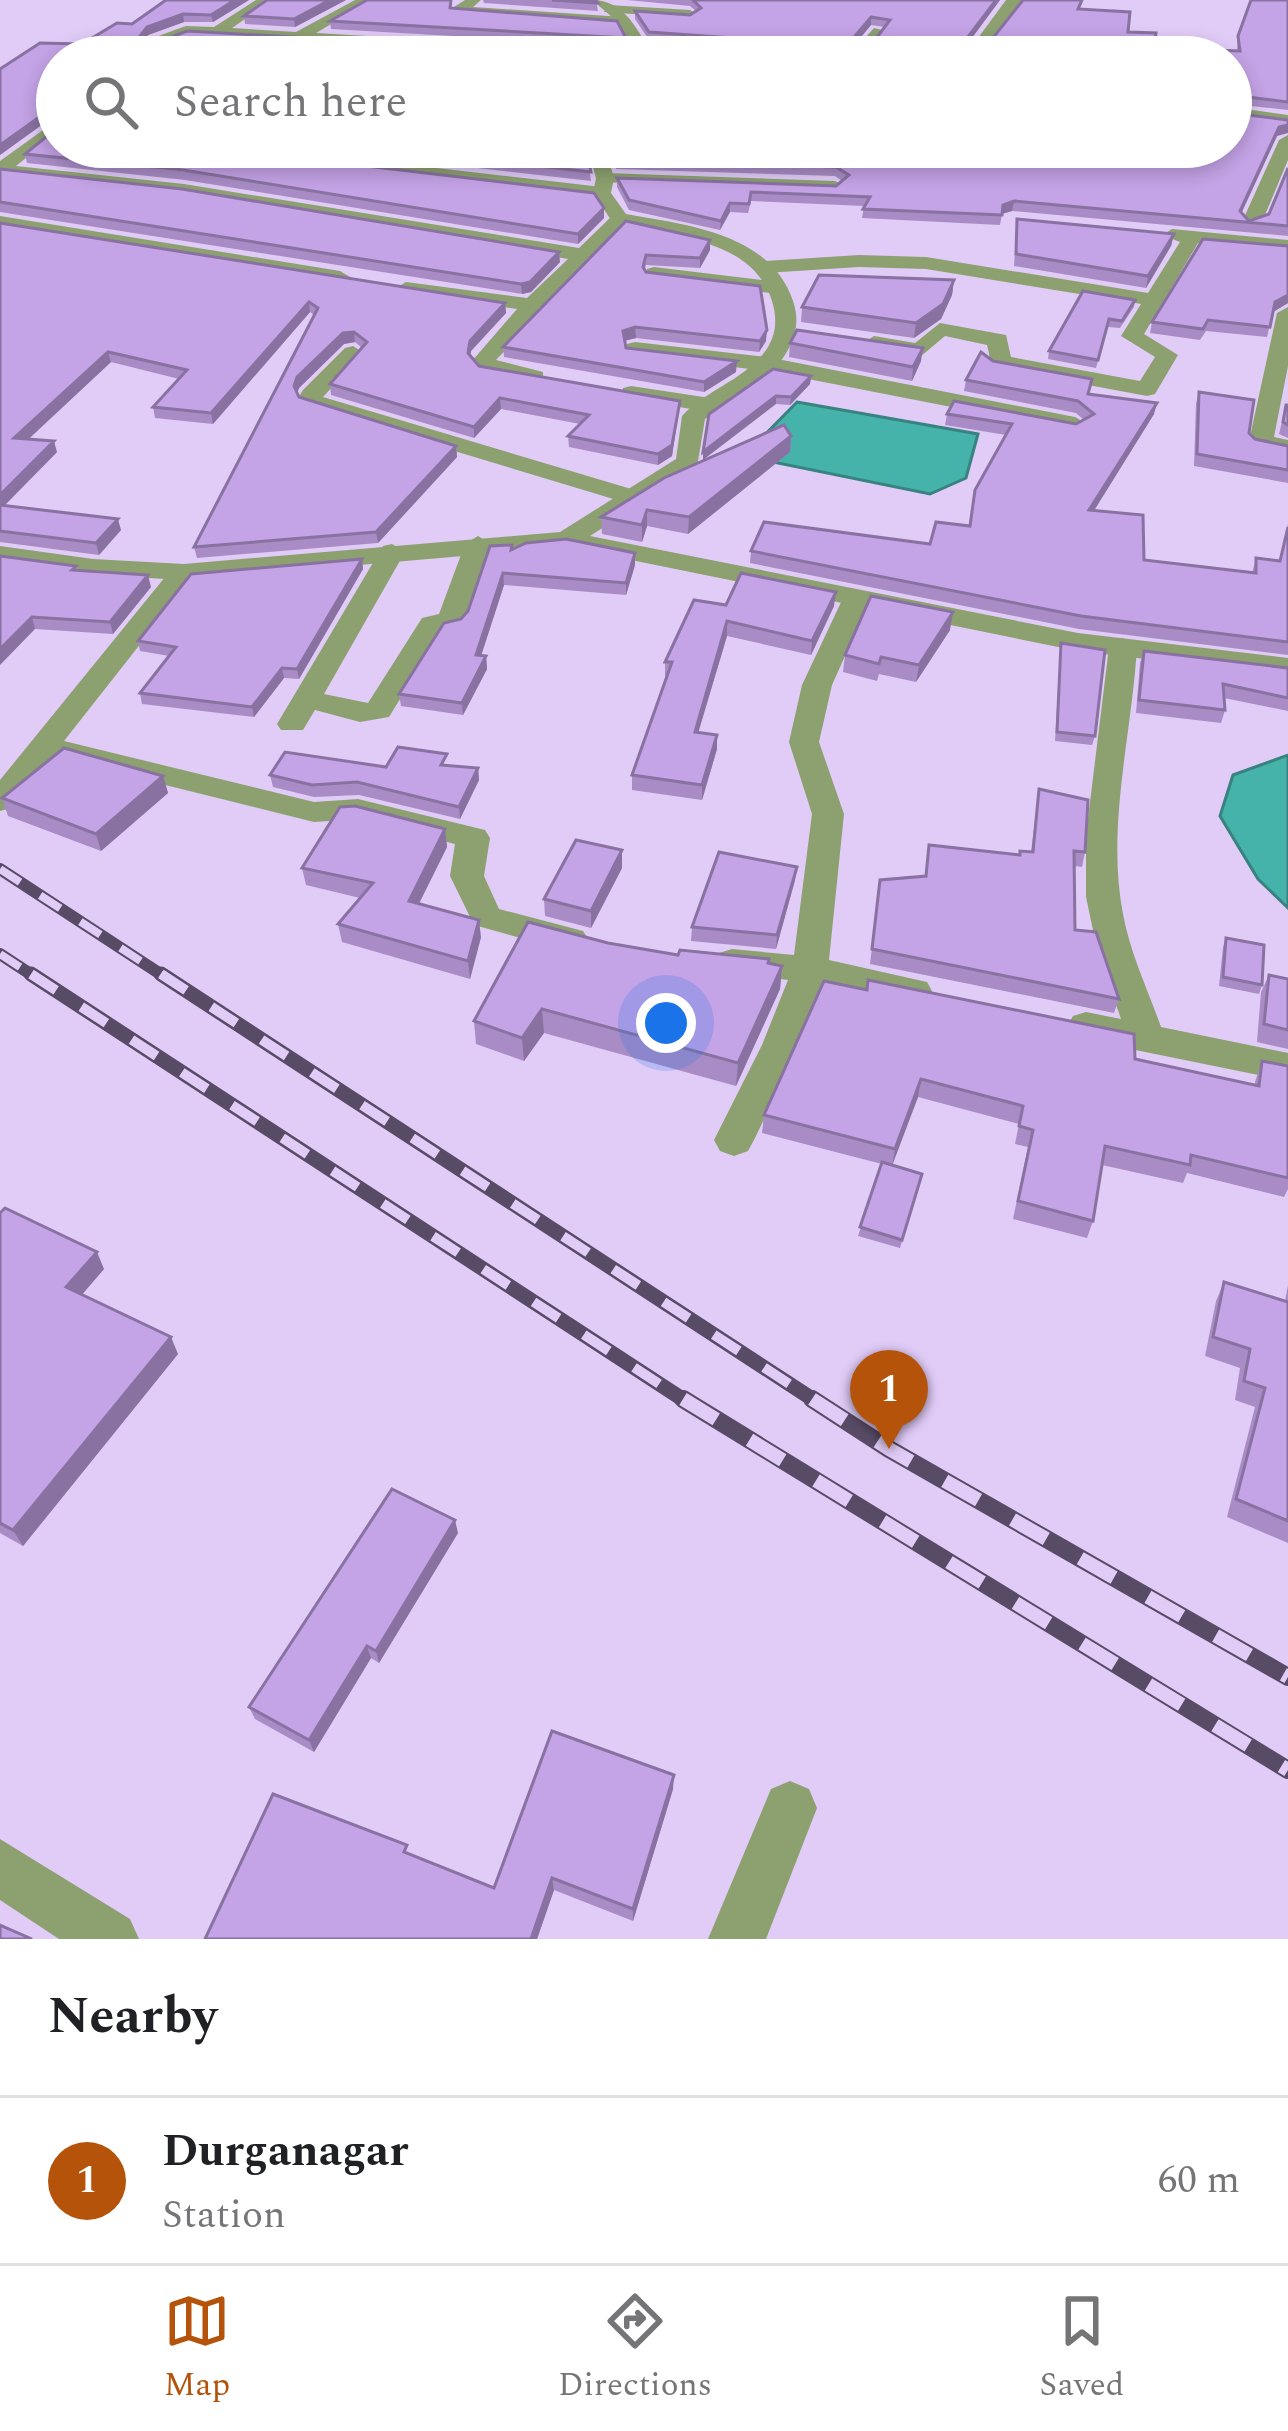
<!DOCTYPE html>
<style>
body{margin:0;font-family:Spectral,serif;background:#f6f6f6;color:#202124}
.you{position:absolute;left:666px;top:1023px;width:42px;height:42px;margin:-30px;border:9px solid #fff;border-radius:50%;background:#1a73e8;box-shadow:0 0 0 18px #1a73e833}
.badge{display:grid;place-items:center;width:78px;height:78px;border-radius:50%;background:#b45309;color:#fff;font-size:39px;font-weight:700}
.pin{position:absolute;translate:-50% -99px;filter:drop-shadow(0 3px 6px #0008)}
.pin::after{content:'';position:absolute;top:63px;width:42px;height:36px;background:inherit;clip-path:polygon(0 0,100% 0,50% 100%)}
.list{margin:0;padding:0;list-style:none}
h2{display:flex;justify-content:space-between;align-items:center;height:156px;margin:0;padding:0 48px;font-size:51px}
h2 small{font-size:39px;font-weight:400;color:#757577}
.list li{display:grid;grid-template-columns:78px 1fr auto;gap:36px;align-items:center;box-sizing:border-box;height:168px;padding:0 48px;border-top:3px solid #e0e0e0}
.list b{display:block;font-size:45px;white-space:nowrap}
.list p{margin:0;font-size:39px;white-space:nowrap;color:#757577}
.list em{font-size:39px;font-style:normal;color:#757577}
.icon{flex:none;width:66px;height:66px;fill:none;stroke:currentColor;stroke-width:2;stroke-linecap:round;stroke-linejoin:round}
.map{position:relative;flex:none;width:1288px;height:1939px;overflow:hidden}
.search{position:absolute;background:#fff;box-shadow:0 6px 18px #0003;left:36px;right:36px;top:36px;height:132px;display:flex;align-items:center;gap:30px;box-sizing:border-box;padding:0 42px;border-radius:66px;color:#757577;font-size:45px}
.sheet{height:324px;background:#fff}
nav{display:flex;justify-content:space-around;align-items:center;box-sizing:border-box;height:168px;border-top:3px solid #e0e0e0;background:#fff;font-size:33px;color:#757577}
nav a{display:grid;justify-items:center;gap:6px}
nav .on{color:#b45309}
.map>svg:first-child{display:block}
.water{fill:#45b3a9;stroke:#388280;stroke-width:3}
.lines{fill:none;stroke-linecap:round;stroke-linejoin:round}
.minor{fill:#8da170;fill-rule:evenodd}
.tertiary{fill:#8da170;fill-rule:evenodd}
.rail-far2-casing{stroke:#584b66;stroke-width:12}
.rail-far1-casing{stroke:#584b66;stroke-width:15}
.rail-casing{stroke:#584b66;stroke-width:18}
.rail-far2{stroke:#e1ccf8;stroke-width:8;stroke-dasharray:24;stroke-linecap:butt}
.rail-far1{stroke:#e1ccf8;stroke-width:10;stroke-dasharray:30;stroke-linecap:butt}
.rail{stroke:#e1ccf8;stroke-width:14;stroke-dasharray:39;stroke-linecap:butt}
.wall{fill:#a98cc6;fill-rule:evenodd}
.shaded-wall{fill:#8972a1}
.building{fill:#c4a3e6;stroke:#8972a1;stroke-width:3;fill-rule:evenodd}
</style>
<div class="map">
<svg width="1288" height="1939" viewBox="0 0 1288 1939">
<rect width="100%" height="100%" fill="#e1ccf8"/>
<!-- water -->
<g class="water">
<polygon points="797,402 978,434 966,478 930,494 744,456"/>
<polygon points="1288,755 1288,908 1258,879 1220,816 1233,775"/>
</g>
<g class="lines">
<!-- minor -->
<g class="minor">
<polygon points="256,0 273,0 232,28 296,32 355,0 372,0 316,33 635,52 641,44 745,52 753,57 640,53 641,57 188,35 160,45 152,57 136,57 150,39 186,26 214,27"/>
<polygon points="465,0 481,0 473,7 623,17 630,21 623,25 454,13 454,7"/>
<polygon points="1006,0 1022,0 980,57 964,57"/>
<polygon points="609,5 690,10 697,14 690,18 604,12"/>
<polygon points="874,28 886,31 864,57 848,57"/>
<polygon points="1168,37 1180,40 1178,57 1162,57"/>
<polygon points="1231,107 1288,115 1288,125 1231,117"/>
<polygon points="57,120 57,133 16,166 184,184 579,248 613,215 630,219 496,360 543,372 543,382 493,377 472,361 517,309 406,294 396,288 406,282 527,298 568,259 184,194 0,175 0,161"/>
<polygon points="1288,135 1288,160 1262,222 1245,226 1242,222 1279,140"/>
<polygon points="199,147 253,147 602,187 611,193 602,199 208,152"/>
<polygon points="605,173 835,181 844,186 835,191 599,182 599,174"/>
<polygon points="0,216 340,271 350,277 340,283 0,228"/>
<polygon points="1172,229 1288,240 1288,252 1198,243 1144,334 1178,355 1155,394 1147,396 992,367 987,345 945,336 920,357 874,350 863,343 874,336 915,343 940,323 1006,335 1011,357 1140,381 1155,357 1121,336 1141,304 926,269 859,267 765,273 755,267 765,261 859,255 926,257 1148,293 1180,242 1162,235"/>
<polygon points="654,267 778,282 788,288 778,294 647,277 647,269"/>
<polygon points="1288,307 1288,366 1274,437 1288,440 1288,454 1253,446 1249,441 1277,313"/>
<polygon points="635,342 767,357 1075,417 1087,424 1075,431 767,371 627,354 627,344"/>
<polygon points="353,346 364,353 323,397 638,491 642,496 629,504 620,501 305,406 300,395 303,390 345,348"/>
<polygon points="631,386 710,398 722,405 710,412 623,398 623,388"/>
<polygon points="478,536 491,544 465,621 461,627 442,631 389,717 360,722 315,710 303,730 281,730 277,724 383,546 392,544 405,552 324,694 368,703 422,618 439,614 465,544"/>
<polygon points="184,564 197,572 64,741 314,802 358,799 485,830 490,838 484,876 499,909 583,931 589,940 583,949 571,952 474,925 450,876 455,844 358,819 314,822 52,757 11,808 0,811 0,780 174,566"/>
<polygon points="857,590 871,598 832,685 819,742 844,814 829,960 927,982 932,991 927,1000 914,1004 822,984 800,1045 754,1140 748,1151 734,1156 720,1151 714,1140 762,1045 788,980 719,971 714,962 719,953 732,949 794,955 812,814 789,742 802,685 843,598"/>
<path d="M1123 638 1137 647C1132 734 1106 827 1123 914 1130 953 1148 990 1161 1027L1288 1053V1081L1086 1040 1073 1036 1067 1026 1073 1016 1086 1012 1121 1019 1097 949 1086 897V835L1109 647Z"/>
<polygon points="790,1781 809,1789 817,1808 766,1939 708,1939 771,1789"/>
<polygon points="0,1839 130,1919 139,1939 59,1939 0,1900"/>
</g>
<!-- tertiary -->
<g class="tertiary">
<path d="M592 0C622 0 635 25 649 49L646 57H630L633 49 619 23Z"/>
<path d="M587 147H605L614 178 611 193 626 214C687 225 770 233 793 301 802 327 792 349 774 369 755 390 729 403 705 419L697 467 590 536 1078 633 1288 658V676L1078 651 567 547 184 580 93 575 0 562V546L93 559 184 564 560 532 676 459 682 416C705 391 741 381 763 354 776 338 778 320 772 301 752 237 668 236 613 223L593 193 596 178Z"/>
</g>
<!-- rail-far2 casing -->
<g class="rail-far2-casing">
<g id="rail-far2">
<polyline points="0,869 165,977"/>
<polyline points="0,954 35,977"/>
</g>
</g>
<!-- rail-far1 casing -->
<g class="rail-far1-casing">
<g id="rail-far1">
<polyline points="31,974 687,1402"/>
<polyline points="161,974 817,1402"/>
</g>
</g>
<!-- rail casing -->
<g class="rail-casing">
<g id="rail">
<polyline points="683,1399 1288,1770"/>
<polyline points="812,1399 889,1449 1288,1677"/>
</g>
</g>
<!-- rail-far2 -->
<use href="#rail-far2" class="rail-far2"/>
<!-- rail-far1 -->
<use href="#rail-far1" class="rail-far1"/>
<!-- rail -->
<use href="#rail" class="rail"/>
</g>
<!-- wall -->
<g class="wall">
<path d="M249 0 213 22H184L148 35 137 50 150 53H753L745 48 649 40 635 19V11L690 15 696 11 690 6 627 0H1000L963 50 965 53H981L1023 0H1083L1080 9 1128 32 1164 53 1237 51 1238 36 1288 0V110L1231 104 1232 113 1277 136 1242 212 1249 221 1269 214 1288 168V236L1012 211 1002 214 1000 225 862 218 864 206 751 201 748 213 730 212 720 230 629 210 617 187V178L836 186 842 181 835 176 616 169 607 147H1231L57 57V118L54 116 0 155V69L82 44 132 24ZM871 25 885 27 865 53 850 50Z"/>
<polygon points="267,0 346,0 295,27 245,24 244,16"/>
<polygon points="483,0 596,0 598,11 484,3"/>
<polygon points="452,3 451,8 626,38 626,46 331,29 330,21"/>
<polygon points="293,147 586,147 591,181"/>
<polygon points="25,154 604,218 578,244 185,180 27,163"/>
<polygon points="0,169 560,262 531,292 522,294 0,212"/>
<polygon points="1017,219 1174,234 1171,246 1146,288 1014,266"/>
<polygon points="626,221 710,250 700,268 646,265 645,269 766,341 759,352 636,338 625,341 626,348 736,372 704,392 504,357 503,347"/>
<polygon points="0,223 505,303 506,313 471,351 470,356 479,366 680,401 672,456 658,465 569,447 568,436 580,424 501,409 474,438 331,395 330,384 362,348 355,342 344,344 299,388 297,393 299,397 456,446 457,457 378,543 197,558 194,547 314,315 310,312 213,424 155,418 153,407 179,379 111,362 28,439 57,452 4,506 121,530 99,555 0,542"/>
<polygon points="1288,246 1288,303 1273,312 1267,337 1206,331 1200,340 1150,333 1152,322"/>
<polygon points="954,280 952,295 941,319 914,338 801,322 802,307"/>
<polygon points="1135,300 1134,307 1120,328 1108,327 1096,368 1048,359 1049,351"/>
<polygon points="790,343 921,361 912,381 789,357"/>
<polygon points="993,361 1088,395 1154,414 1094,510 1144,560 1252,573 1256,558 1279,561 1288,524 1288,655 1079,629 750,563 751,551 930,544 969,526 1006,435 945,425 947,414 1076,424 1084,420 1076,413 964,391 966,380"/>
<polygon points="811,376 810,384 790,405 776,404 709,414"/>
<polygon points="1199,392 1255,439 1288,446 1288,483 1194,466 1196,403"/>
<polygon points="1286,405 1288,405 1288,438 1279,434"/>
<polygon points="791,436 790,452 688,534 647,526 642,542 602,534 601,517"/>
<polygon points="512,545 512,549 635,565 626,595 504,585 481,656 486,656 487,669 463,715 401,706 399,694 468,611"/>
<polygon points="0,556 77,571 151,587 113,634 35,629"/>
<polygon points="362,559 363,569 299,679 284,678 254,717 142,704 140,693 169,656 140,651 138,641"/>
<polygon points="726,605 834,606 811,655 727,636 698,732 717,749 702,800 632,790 632,775 667,676 665,676 665,662"/>
<polygon points="950,630 916,682 879,674 877,681 843,672 845,655"/>
<polygon points="1061,643 1095,736 1092,745 1055,741"/>
<polygon points="1144,651 1288,668 1288,711 1224,698 1225,710 1221,723 1136,713 1140,663"/>
<polygon points="448,766 478,768 479,780 460,819 359,795 314,797 273,787 270,775 386,767"/>
<polygon points="163,776 168,793 101,851 8,816 2,798"/>
<polygon points="1039,789 1085,852 1082,867 1074,866 1075,930 1119,999 1114,1013 870,964 880,880 925,876 929,845 1019,855 1031,852"/>
<polygon points="445,829 447,847 419,904 481,937 470,979 342,942 338,924 360,898 306,885 302,868"/>
<polygon points="622,868 591,928 545,916 544,899"/>
<polygon points="795,880 776,949 691,941 692,927"/>
<polygon points="1226,938 1262,985 1259,994 1219,986 1223,947"/>
<polygon points="608,943 678,955 768,963 782,966 780,989 736,1086 544,1033 524,1061 476,1044 474,1021"/>
<polygon points="1269,975 1288,979 1288,1049 1257,1042 1261,992"/>
<polygon points="824,981 1135,1059 1254,1085 1262,1061 1288,1066 1288,1189 1284,1197 1187,1173 1183,1183 1102,1165 1093,1221 1087,1238 1013,1219 1028,1147 1015,1144 1019,1124 918,1097 892,1165 922,1174 900,1248 858,1236 882,1164 762,1133 764,1115"/>
<polygon points="0,1213 104,1269 82,1294 178,1354 23,1546 0,1533"/>
<polygon points="1224,1282 1285,1301 1288,1285 1288,1543 1227,1517 1255,1407 1235,1400 1240,1368 1205,1356 1216,1301"/>
<polygon points="458,1533 379,1663 371,1658 314,1752 255,1719 249,1707"/>
<polygon points="673,1789 633,1921 554,1890 537,1939 410,1855 494,1888"/>
</g>
<!-- shaded-wall -->
<g class="shaded-wall">
<polygon points="235,0 249,0 213,22 211,15"/>
<polygon points="330,0 346,0 295,27 294,19"/>
<polygon points="996,0 1000,0 960,54 961,46"/>
<polygon points="183,14 184,22 148,35 132,57 130,49 147,27"/>
<polygon points="871,17 871,25 844,57 844,49"/>
<polygon points="52,108 54,116 0,155 0,145"/>
<polygon points="1288,125 1288,133 1277,136 1238,220 1240,211 1279,127"/>
<polygon points="1014,201 1012,211 1001,214 1003,205"/>
<polygon points="730,203 730,212 720,230 721,221"/>
<polygon points="604,208 604,218 578,244 578,234"/>
<polygon points="1174,234 1171,246 1146,288 1148,276"/>
<polygon points="710,240 710,250 700,268 700,258"/>
<polygon points="559,252 560,262 531,292 522,294 521,284"/>
<polygon points="954,280 952,295 941,319 914,338 916,323"/>
<polygon points="1288,295 1288,303 1273,312 1275,302"/>
<polygon points="309,302 310,312 213,424 211,413"/>
<polygon points="505,303 506,313 471,351 469,364 468,353 470,341"/>
<polygon points="635,327 636,338 623,341 623,331"/>
<polygon points="767,330 766,341 759,352 760,341"/>
<polygon points="354,332 355,342 344,344 299,388 296,397 294,386 297,377 343,333"/>
<polygon points="923,348 921,361 912,381 913,367"/>
<polygon points="108,352 111,362 18,449 14,438"/>
<polygon points="737,361 736,372 704,392 704,382"/>
<polygon points="811,376 810,384 790,405 791,397"/>
<polygon points="776,396 776,404 703,460 703,452"/>
<polygon points="500,398 501,409 474,438 474,427"/>
<polygon points="680,401 672,456 658,465 658,454"/>
<polygon points="1157,403 1154,414 1087,522 1089,510"/>
<polygon points="791,436 790,452 688,534 689,517"/>
<polygon points="54,441 57,452 0,510 0,495"/>
<polygon points="456,446 457,457 378,543 376,532"/>
<polygon points="647,510 647,526 642,542 642,525"/>
<polygon points="118,519 121,530 99,555 96,543"/>
<polygon points="635,553 635,565 626,595 626,583"/>
<polygon points="362,559 363,569 299,679 297,669"/>
<polygon points="503,573 504,585 477,668 476,655"/>
<polygon points="148,575 151,587 113,634 110,622"/>
<polygon points="836,592 834,606 811,655 812,641"/>
<polygon points="953,612 950,630 916,682 919,665"/>
<polygon points="32,617 35,629 0,665 0,649"/>
<polygon points="727,621 727,636 694,747 695,732"/>
<polygon points="486,656 487,669 463,715 462,703"/>
<polygon points="282,668 284,678 254,717 252,707"/>
<polygon points="717,735 717,749 702,800 702,785"/>
<polygon points="478,768 479,780 460,819 459,807"/>
<polygon points="163,776 168,793 101,851 96,834"/>
<polygon points="445,829 447,847 411,919 409,901"/>
<polygon points="622,850 622,868 591,928 591,911"/>
<polygon points="797,867 795,880 776,949 777,935"/>
<polygon points="479,920 481,937 470,979 468,961"/>
<polygon points="782,966 780,989 736,1086 738,1063"/>
<polygon points="542,1009 544,1033 524,1061 522,1038"/>
<polygon points="921,1079 918,1097 892,1166 895,1149"/>
<polygon points="97,1252 104,1269 74,1304 66,1287"/>
<polygon points="171,1337 178,1354 23,1546 13,1530"/>
<polygon points="455,1520 458,1533 379,1663 376,1651"/>
<polygon points="367,1646 371,1658 314,1752 309,1740"/>
<polygon points="674,1775 673,1789 633,1921 633,1909"/>
<polygon points="552,1878 554,1890 537,1939 531,1939"/>
</g>
<!-- building -->
<g class="building">
<path d="M166 0H235L211 15 183 14 147 27 130 49 150 53 161 41 187 31 576 53H753L758 48 746 39 649 32 635 11 690 15 701 8 693 0H996L961 46 965 53H981L1023 0H1082L1078 9 1130 12 1128 32 1156 33 1154 47 1164 53H1180L1184 49 1240 51 1238 36 1251 0H1288V102L1231 95V57H57V110L52 108 0 145V69L40 43 82 44 117 23 132 24ZM871 17 890 20 865 53 844 49Z"/>
<polygon points="267,0 330,0 294,19 244,16"/>
<polygon points="367,0 451,0 450,8 617,21 626,38 330,21"/>
<polygon points="552,0 596,0 598,3"/>
<polygon points="1231,102 1232,113 1288,120 1288,125 1279,127 1240,211 1249,221 1269,214 1288,168 1288,226 1014,201 1003,205 1002,215 863,209 870,197 751,192 749,204 730,203 721,221 629,200 617,178 836,186 849,175 836,167 616,160 611,147 1231,147"/>
<polygon points="57,128 57,147 205,147 594,193 604,208 578,234 183,170 25,154"/>
<polygon points="371,147 586,147 591,172"/>
<polygon points="0,169 182,189 559,252 530,282 521,284 0,202"/>
<polygon points="1017,219 1174,234 1148,276 1016,254"/>
<polygon points="626,221 710,240 700,258 646,255 643,267 646,272 760,286 767,330 760,341 635,327 623,331 626,348 737,361 704,382 503,347"/>
<polygon points="0,223 505,303 470,341 468,353 479,366 680,401 672,445 658,454 568,436 589,415 500,398 474,427 330,384 367,342 354,332 343,333 297,377 294,386 299,397 456,446 376,532 194,547 318,308 309,302 211,413 153,407 187,370 108,352 14,438 54,441 0,495"/>
<polygon points="1203,239 1288,246 1288,295 1275,302 1270,327 1208,320 1203,329 1152,322"/>
<polygon points="819,275 954,280 943,304 916,323 802,307"/>
<polygon points="1083,291 1135,300 1122,321 1109,319 1098,360 1049,351"/>
<polygon points="797,330 923,348 913,367 790,343"/>
<polygon points="981,352 993,361 1092,379 1088,394 1157,403 1089,510 1143,515 1144,560 1256,573 1256,558 1280,561 1288,527 1288,642 1081,616 751,551 764,522 930,544 936,522 970,526 975,490 1012,424 947,414 954,401 1076,424 1094,414 1078,401 966,380"/>
<polygon points="773,369 811,376 791,397 776,396 703,452 709,414"/>
<polygon points="1199,392 1254,400 1249,433 1255,439 1288,446 1288,470 1197,454"/>
<polygon points="1286,405 1288,405 1288,425 1283,422"/>
<polygon points="784,425 791,436 689,517 647,510 642,525 601,517 664,478"/>
<polygon points="0,505 118,519 96,543 0,531"/>
<polygon points="566,539 635,553 626,583 503,573 476,655 486,656 462,703 399,694 444,623 461,619 468,611 490,546 512,545 511,550 526,543"/>
<polygon points="0,556 76,566 72,570 148,575 110,622 32,617 0,649"/>
<polygon points="362,559 297,669 282,668 252,707 140,693 176,647 138,641 191,574"/>
<polygon points="741,573 836,592 812,641 727,621 695,732 717,735 702,785 632,775 672,662 665,662 694,600 726,605"/>
<polygon points="871,596 953,612 919,665 881,657 879,664 845,655"/>
<polygon points="1061,643 1105,650 1095,736 1057,732"/>
<polygon points="1144,651 1288,668 1288,698 1223,684 1225,710 1139,700"/>
<polygon points="398,747 447,754 441,765 478,768 459,807 357,782 312,785 270,775 285,752 386,767"/>
<polygon points="64,748 163,776 96,834 2,798"/>
<polygon points="1039,789 1088,800 1085,852 1074,851 1075,930 1096,932 1119,999 872,949 880,880 926,876 929,845 1020,855 1020,851 1033,852"/>
<polygon points="355,806 445,829 409,901 479,920 468,961 338,924 373,883 302,868 340,807"/>
<polygon points="576,840 622,850 591,911 544,899"/>
<polygon points="719,852 797,867 777,935 692,927"/>
<polygon points="528,922 608,943 678,955 680,950 769,959 768,963 782,966 738,1063 542,1009 522,1038 474,1021"/>
<polygon points="1226,938 1264,945 1262,985 1223,977"/>
<polygon points="1269,975 1288,979 1288,1030 1264,1024"/>
<polygon points="868,980 1134,1034 1135,1059 1259,1086 1262,1061 1288,1066 1288,1178 1191,1155 1190,1165 1105,1146 1093,1221 1018,1201 1033,1130 1019,1126 1023,1106 921,1079 895,1149 764,1115 824,981 867,990"/>
<polygon points="882,1162 922,1174 902,1240 860,1227"/>
<polygon points="5,1208 97,1252 66,1287 171,1337 13,1530 0,1523 0,1213"/>
<polygon points="1224,1282 1288,1302 1288,1521 1236,1499 1265,1388 1244,1381 1250,1349 1213,1337"/>
<polygon points="392,1489 455,1520 376,1651 367,1646 309,1740 249,1707"/>
<polygon points="552,1731 674,1775 633,1909 552,1878 531,1939 205,1939 273,1794 407,1845 404,1852 494,1888"/>
<polygon points="0,1925 32,1939 0,1939"/>
</g>
</svg>
<div class="you"></div>
<div class="pin badge" style="left:889px;top:1449px">1</div>
<div class="search"><svg class="icon" aria-label="search" viewBox="0 0 24 24"><circle cx="10" cy="10" r="6"/><path d="M15 15l6 6"/></svg>Search here</div>
</div>
<section class="sheet">
<h2>Nearby<small></small></h2>
<ul class="list">
<li><span class="badge">1</span><div><b>Durganagar</b><p>Station</p></div><em>60 m</em></li>
</ul>
</section>
<nav>
<a class="on"><svg class="icon" aria-label="map" viewBox="0 0 24 24"><path d="M3 6l6-2 6 2 6-2v14l-6 2-6-2-6 2zM9 4v14M15 6v14"/></svg>Map</a>
<a><svg class="icon" aria-label="directions" viewBox="0 0 24 24"><path d="M12 3l9 9-9 9-9-9zM9 14v-3h6M13 9l2 2-2 2"/></svg>Directions</a>
<a><svg class="icon" aria-label="saved" viewBox="0 0 24 24"><path d="M7 4h10v16l-5-4-5 4z"/></svg>Saved</a>
</nav>
